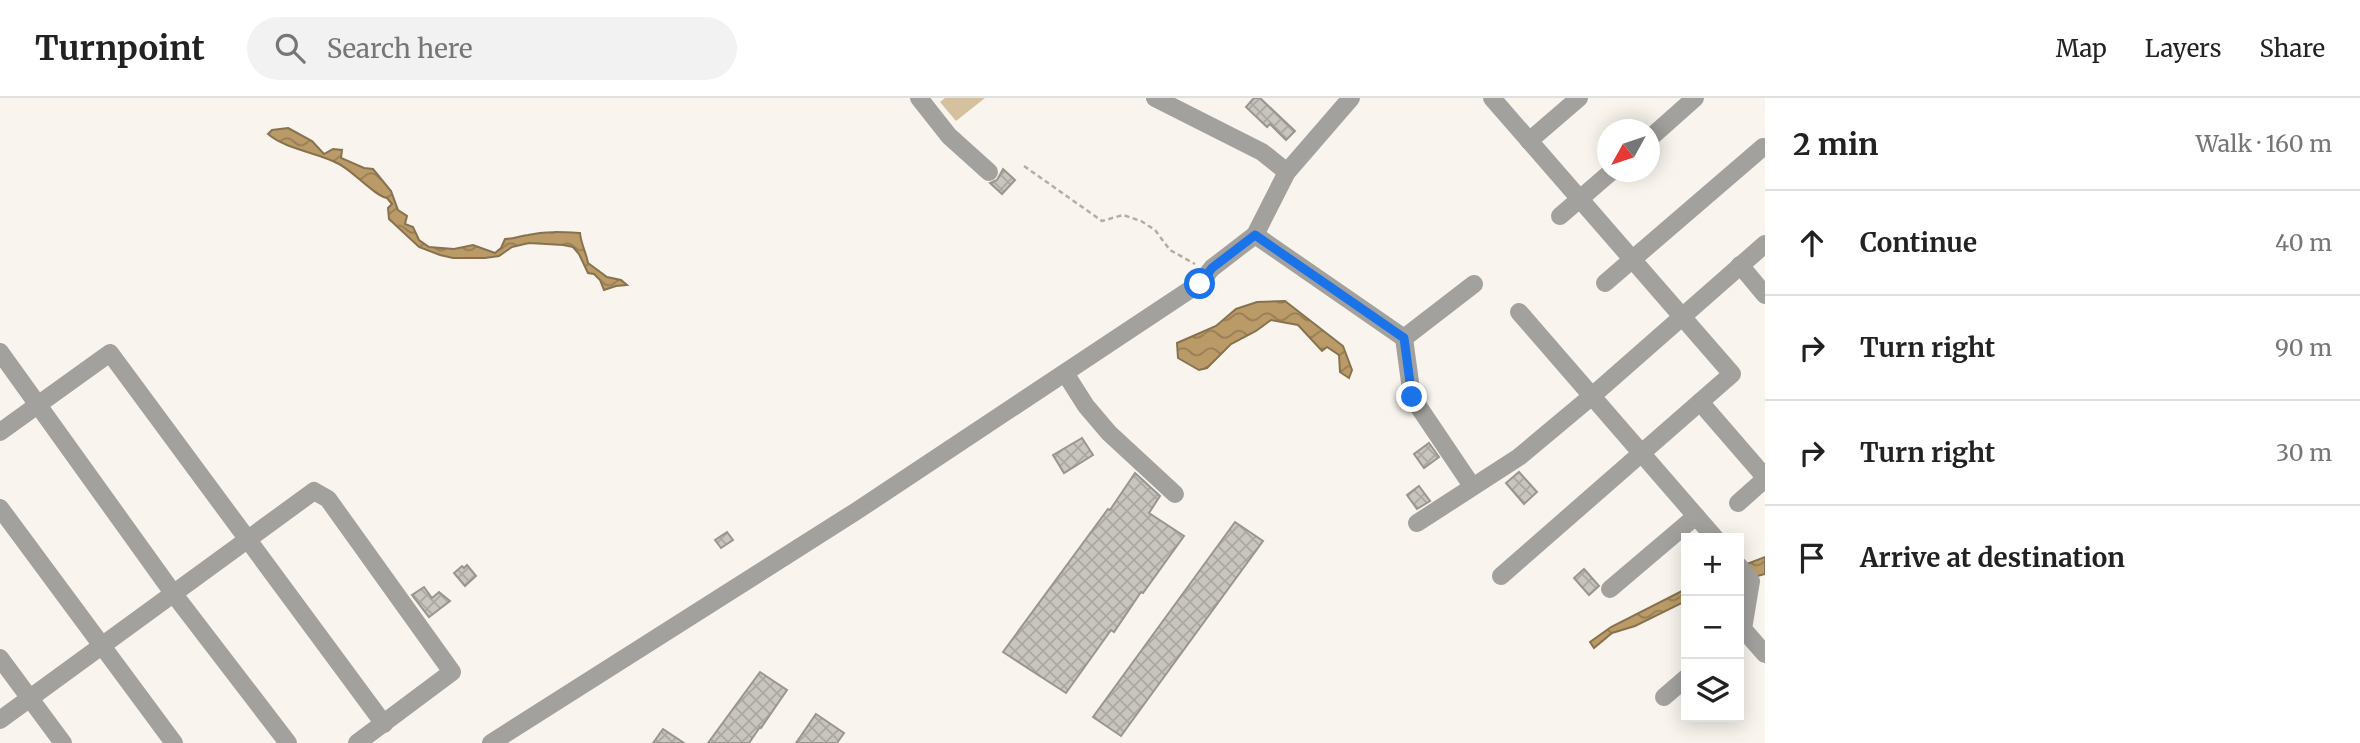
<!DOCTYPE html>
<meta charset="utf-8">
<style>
body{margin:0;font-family:Merriweather,serif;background:#f2f2f2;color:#222}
.controls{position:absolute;right:21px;bottom:21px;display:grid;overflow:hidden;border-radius:0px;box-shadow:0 4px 18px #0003}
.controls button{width:63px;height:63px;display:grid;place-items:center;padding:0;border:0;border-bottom:2px solid #e0e0e0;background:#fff;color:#222;font:35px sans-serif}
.compass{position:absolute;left:1597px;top:21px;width:63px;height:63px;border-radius:50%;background:#fff;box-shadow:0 4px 18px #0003;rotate:230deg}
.stop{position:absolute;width:21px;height:21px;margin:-16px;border:5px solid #1a73e8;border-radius:50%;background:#fff}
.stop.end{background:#1a73e8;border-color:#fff;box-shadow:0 2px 7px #0008}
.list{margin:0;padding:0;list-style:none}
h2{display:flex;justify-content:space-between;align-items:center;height:91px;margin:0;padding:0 28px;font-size:30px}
h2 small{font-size:23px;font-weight:400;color:#767676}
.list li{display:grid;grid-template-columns:46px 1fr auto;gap:21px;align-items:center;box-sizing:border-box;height:105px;padding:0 28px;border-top:2px solid #e0e0e0}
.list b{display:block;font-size:26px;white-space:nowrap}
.list em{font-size:23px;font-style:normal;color:#767676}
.icon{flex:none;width:38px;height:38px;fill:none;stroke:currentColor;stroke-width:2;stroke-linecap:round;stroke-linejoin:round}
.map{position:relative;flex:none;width:1765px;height:645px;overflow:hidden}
header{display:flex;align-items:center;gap:42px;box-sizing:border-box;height:98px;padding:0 35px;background:#fff;border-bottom:2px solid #e0e0e0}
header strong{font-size:33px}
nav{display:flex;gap:38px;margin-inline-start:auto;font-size:24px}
.search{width:490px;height:63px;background:#f2f2f2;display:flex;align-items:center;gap:18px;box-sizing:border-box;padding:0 24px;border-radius:38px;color:#767676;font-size:26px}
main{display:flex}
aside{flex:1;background:#fff}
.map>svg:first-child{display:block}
.green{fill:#d6c19e}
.water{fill:url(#water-waves);stroke:#88724e;stroke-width:2}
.building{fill:url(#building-cross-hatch);stroke:#99958f;stroke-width:2}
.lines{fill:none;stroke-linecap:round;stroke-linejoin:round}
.path{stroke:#b1aea8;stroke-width:2.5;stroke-dasharray:5 3.5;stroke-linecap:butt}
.minor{stroke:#a3a19e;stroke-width:18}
.route{stroke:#1a73e8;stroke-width:9}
</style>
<header>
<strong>Turnpoint</strong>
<div class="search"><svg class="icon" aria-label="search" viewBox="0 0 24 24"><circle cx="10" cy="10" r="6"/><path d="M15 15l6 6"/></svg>Search here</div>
<nav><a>Map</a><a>Layers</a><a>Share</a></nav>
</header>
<main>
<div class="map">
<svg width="1765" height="645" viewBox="0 0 1765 645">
<defs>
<pattern id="water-waves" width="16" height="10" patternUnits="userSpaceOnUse" patternTransform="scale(1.75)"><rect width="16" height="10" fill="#ba9b68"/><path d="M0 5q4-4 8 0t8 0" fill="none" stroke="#967d54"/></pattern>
<pattern id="building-cross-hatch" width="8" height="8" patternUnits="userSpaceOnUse" patternTransform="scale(1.75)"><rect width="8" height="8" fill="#c8c4be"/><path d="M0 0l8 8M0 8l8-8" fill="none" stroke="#aba7a2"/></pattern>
</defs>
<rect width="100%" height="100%" fill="#f9f5ee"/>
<!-- green -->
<polygon class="green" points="945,0 985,0 956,23 940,4"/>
<!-- water -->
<g class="water">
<path d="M288 30 312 43 324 56 333 51 342 52 341 60 364 70 373 71 391 93 398 112 407 118 405 126 413 129 419 142 429 149 454 151 473 147 495 155 501 150 505 141C514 141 519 138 528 137 545 133 562 134 580 135 581 146 586 154 588 165L607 179 621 182 627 187 616 188 604 192 600 182 594 176 588 175 579 156 573 149 563 147 529 145 512 149 499 158 485 160H453L440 157 419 149 389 121 388 110 392 106 387 100C376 99 353 73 339 66 317 54 287 52 268 36L272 32Z"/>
<polygon points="1285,203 1343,248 1352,272 1349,280 1340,274 1339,257 1327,249 1322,253 1298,227 1271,222 1256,233 1231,246 1207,270 1199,272 1178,260 1177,245 1216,228 1236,211 1257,204"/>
<polygon points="1765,459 1765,476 1739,483 1739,469"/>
<polygon points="1686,491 1686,503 1635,528 1612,535 1594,550 1590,544 1611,529"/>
</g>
<!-- building -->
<g class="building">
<polygon points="1254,0 1260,0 1295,33 1286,42 1270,26 1267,29 1246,9"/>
<polygon points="1003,71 1015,82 1002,96 990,85 997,82"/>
<polygon points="1082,340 1093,357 1064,375 1053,357"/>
<polygon points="1429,345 1439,359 1424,370 1414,356"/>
<polygon points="1519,374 1537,394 1524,406 1506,385"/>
<polygon points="1135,375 1160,398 1149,415 1184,438 1143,495 1141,494 1114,534 1111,532 1066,595 1003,554 1108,411 1110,412"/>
<polygon points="1419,388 1430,403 1417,411 1407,397"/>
<polygon points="1235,424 1263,443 1121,638 1093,619"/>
<polygon points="727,434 733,442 721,450 715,442"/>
<polygon points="467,467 476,478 465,488 454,475 462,468 464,470"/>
<polygon points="1584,471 1599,488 1589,497 1574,480"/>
<polygon points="424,489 432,500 439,494 450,503 429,519 412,497"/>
<polygon points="760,574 787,592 761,630 760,629 749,645 708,645"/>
<polygon points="816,616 844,635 837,645 796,645"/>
<polygon points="663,631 684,645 653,645"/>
</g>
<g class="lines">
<!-- path -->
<polyline class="path" points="1024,68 1102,123 1123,117 1141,123 1155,132 1170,152 1195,166"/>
<!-- minor -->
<g class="minor">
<polyline points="919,0 949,38 989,74"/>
<polyline points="1155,0 1262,54 1287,74"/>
<polyline points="1492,0 1732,276 1501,478"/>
<polyline points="1650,40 1695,0"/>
<polyline points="1529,43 1579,0"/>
<polyline points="1560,118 1611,74"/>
<polyline points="1255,137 1404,240 1412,299 1472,388"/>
<polyline points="1740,167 1765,197"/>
<polyline points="1605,185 1763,49"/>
<polyline points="1519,214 1715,440"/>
<polyline points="1404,240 1474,186"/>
<polyline points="0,254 173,495 288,645"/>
<polyline points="1065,275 1086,308 1109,335 1175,396"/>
<polyline points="1700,304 1765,379"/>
<polyline points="0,334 110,255 384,626"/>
<polyline points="1738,405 1765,381"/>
<polyline points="0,410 174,645"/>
<polyline points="1417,425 1519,359 1592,298 1765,146"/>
<polyline points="1739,468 1751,483 1743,531 1765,556"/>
<polyline points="1610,491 1696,418"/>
<polyline points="0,560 63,645"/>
<polyline points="1664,599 1686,580"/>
<polyline points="0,622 314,393 328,401 452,574 357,645"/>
<polyline points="491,645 855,414 1200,185 1212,170 1255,137 1287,74 1351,0"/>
</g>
</g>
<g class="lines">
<!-- route -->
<polyline class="route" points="1200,186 1212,170 1255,137 1404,240 1412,299"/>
</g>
</svg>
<div class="controls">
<button>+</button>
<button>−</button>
<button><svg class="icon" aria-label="layers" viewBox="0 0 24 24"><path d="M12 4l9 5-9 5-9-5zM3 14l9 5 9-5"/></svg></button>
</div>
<svg class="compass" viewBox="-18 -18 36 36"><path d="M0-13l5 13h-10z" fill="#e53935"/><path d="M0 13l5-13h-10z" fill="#767676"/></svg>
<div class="stop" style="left:1200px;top:186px"></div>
<div class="stop end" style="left:1412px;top:299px"></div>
</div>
<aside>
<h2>2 min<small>Walk · 160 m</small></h2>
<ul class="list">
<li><svg class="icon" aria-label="ahead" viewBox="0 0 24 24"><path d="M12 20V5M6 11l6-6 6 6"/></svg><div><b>Continue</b></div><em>40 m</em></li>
<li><svg class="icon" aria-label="right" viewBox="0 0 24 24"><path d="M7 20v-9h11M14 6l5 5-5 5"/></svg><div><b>Turn right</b></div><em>90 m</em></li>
<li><svg class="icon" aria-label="right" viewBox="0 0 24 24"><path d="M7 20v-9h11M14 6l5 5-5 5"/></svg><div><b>Turn right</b></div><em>30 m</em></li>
<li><svg class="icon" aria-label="arrive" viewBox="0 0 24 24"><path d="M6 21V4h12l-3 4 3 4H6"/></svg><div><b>Arrive at destination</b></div></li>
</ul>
</aside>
</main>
